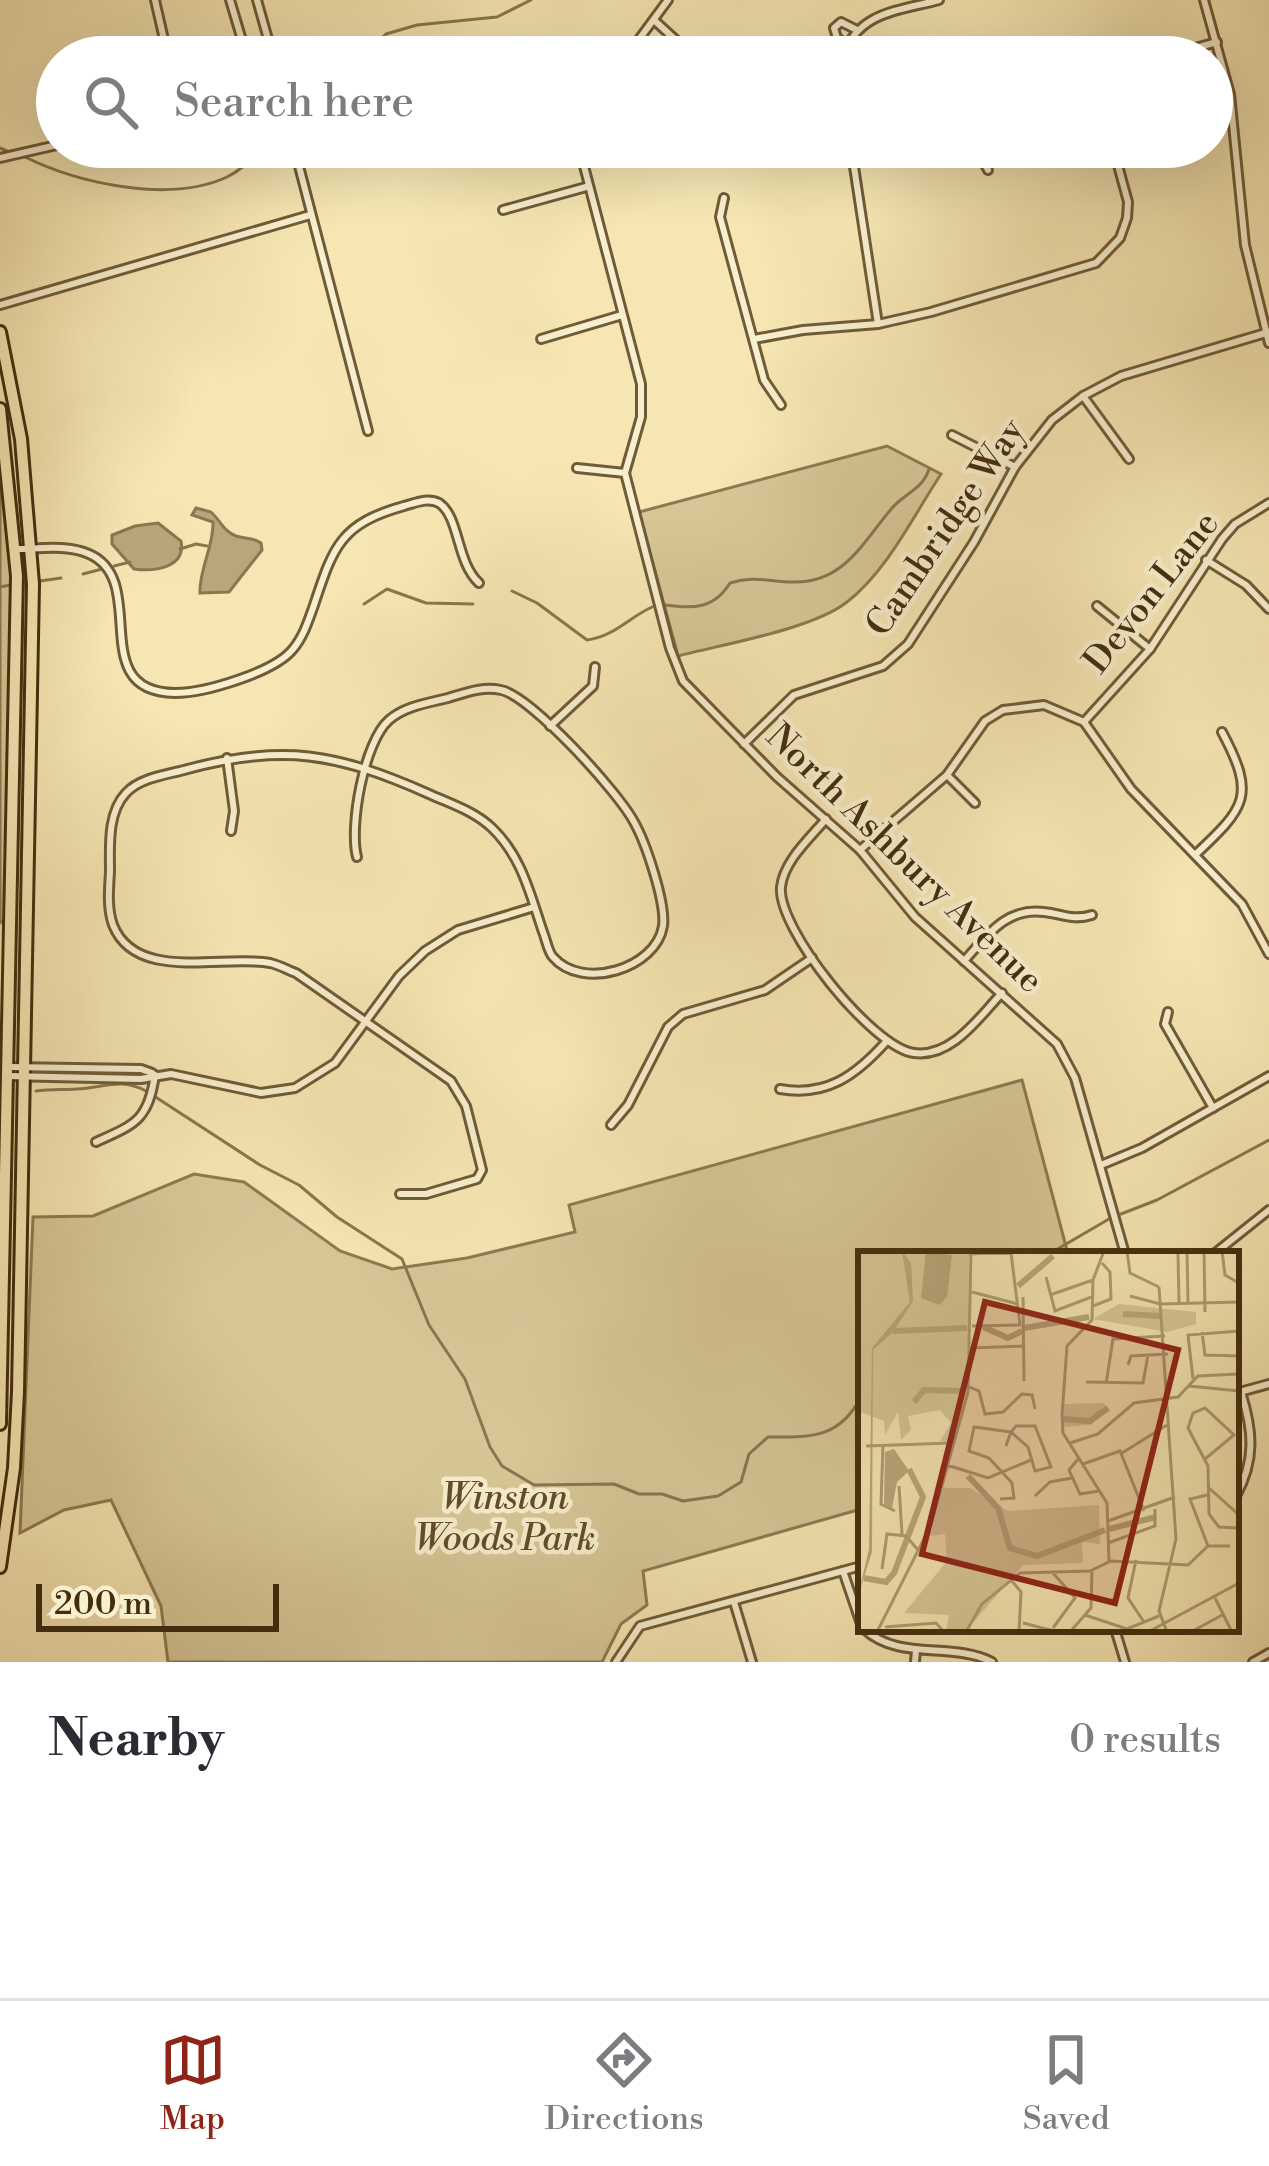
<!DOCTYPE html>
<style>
body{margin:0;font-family:"Libre Bodoni",serif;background:#f2f2f3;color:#2b2b33}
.scale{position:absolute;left:36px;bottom:30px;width:243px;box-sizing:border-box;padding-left:12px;border:6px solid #442d0e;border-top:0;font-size:33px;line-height:42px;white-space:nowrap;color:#442d0e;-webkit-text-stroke:9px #f8efce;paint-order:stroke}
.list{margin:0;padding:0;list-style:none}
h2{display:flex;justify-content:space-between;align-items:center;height:156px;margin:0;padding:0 48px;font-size:51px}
h2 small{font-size:39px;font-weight:400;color:#7c7c81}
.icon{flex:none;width:66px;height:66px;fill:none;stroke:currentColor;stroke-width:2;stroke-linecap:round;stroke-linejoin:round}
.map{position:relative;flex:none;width:1269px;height:1662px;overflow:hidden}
.search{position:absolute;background:#fff;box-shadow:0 12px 48px #0002;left:36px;right:36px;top:36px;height:132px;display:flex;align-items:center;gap:30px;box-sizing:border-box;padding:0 42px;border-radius:66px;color:#7c7c81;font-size:45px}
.sheet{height:336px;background:#fff}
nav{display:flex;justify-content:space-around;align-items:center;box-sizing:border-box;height:168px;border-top:3px solid #e1e1e2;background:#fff;font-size:33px;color:#7c7c81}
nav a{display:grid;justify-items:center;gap:6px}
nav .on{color:#8f2418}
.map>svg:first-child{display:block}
.green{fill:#d7c797;stroke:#8e7a52;stroke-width:3}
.water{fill:#b9a77b;stroke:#8a764f;stroke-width:3}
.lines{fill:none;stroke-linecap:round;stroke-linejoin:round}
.stream{stroke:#8a764f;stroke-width:3}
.street-casing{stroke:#705b37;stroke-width:12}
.primary-casing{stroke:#442d0e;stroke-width:16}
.street{stroke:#f8efce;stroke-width:6}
.primary{stroke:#f5e6b3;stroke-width:10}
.labels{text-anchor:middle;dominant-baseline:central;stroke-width:9;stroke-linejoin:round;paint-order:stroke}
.street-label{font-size:36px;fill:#442d0e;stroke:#f8efce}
.park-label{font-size:36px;font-style:italic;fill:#614c29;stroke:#f8efce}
.inset-river{fill:none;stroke:#b9a77b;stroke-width:6}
.inset-road{fill:none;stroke:#ae9c71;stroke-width:3}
.view{fill:#8f2418;fill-opacity:0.15;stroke:#8f2418;stroke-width:6}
.inset-edge{fill:none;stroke:#442d0e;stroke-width:6}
</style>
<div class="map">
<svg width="1269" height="1662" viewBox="0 0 1269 1662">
<rect width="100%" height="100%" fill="#f5e6b3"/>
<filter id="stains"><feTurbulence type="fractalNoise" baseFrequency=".00167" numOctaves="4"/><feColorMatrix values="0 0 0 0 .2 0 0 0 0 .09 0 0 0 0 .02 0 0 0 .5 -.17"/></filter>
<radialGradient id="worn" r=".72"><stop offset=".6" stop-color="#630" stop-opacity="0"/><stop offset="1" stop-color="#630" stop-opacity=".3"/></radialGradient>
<!-- green -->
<g class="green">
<path d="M887 446 941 474C914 515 887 571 847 602 813 629 724 644 678 656L639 512Z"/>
<polygon points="0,447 12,574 5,918 0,923"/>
<polygon points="1022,1080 1068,1254 861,1254 861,1509 643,1571 647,1605 621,1624 602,1662 168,1662 161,1606 111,1500 64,1510 20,1533 33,1217 93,1216 194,1174 244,1182 340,1251 392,1269 467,1258 575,1232 569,1205"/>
</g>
<!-- water -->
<g class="water">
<path d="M196 508 211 512C220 520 223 531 236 536 245 539 252 537 261 543L262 550 229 592 200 593C199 569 214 546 213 522L192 515Z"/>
<path d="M158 523 181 541C186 567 156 572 134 569L112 544V535L135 526Z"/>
</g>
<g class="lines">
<!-- stream -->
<g class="stream">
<polyline points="362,57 386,34 417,25 497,17 531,0"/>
<polyline points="0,148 7,151"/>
<path d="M23 156C77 183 169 204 227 177 242 170 252 158 264 147"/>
<polyline points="180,549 196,544 207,546"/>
<polyline points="114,566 130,562"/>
<polyline points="83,574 102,569"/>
<polyline points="40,581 61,578"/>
<polyline points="0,587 10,585"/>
<path d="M512 591 537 603 587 640C615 636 628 618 652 607"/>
<polyline points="364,604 387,589 426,603 473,604"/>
<path d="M665 605C693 609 714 609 730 583 755 575 769 582 794 582 844 583 863 542 892 508 905 493 923 489 929 469"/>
<path d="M36 1091C50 1089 63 1090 77 1089 104 1088 120 1077 146 1091"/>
<path d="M154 1096 260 1165 299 1185 337 1217 402 1259 429 1325 465 1379 490 1447 502 1466 534 1485 614 1484 639 1494H662L683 1501 718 1496 741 1482 749 1454 768 1437C811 1437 839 1439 861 1397"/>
<polyline points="1121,1214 1157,1200 1269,1140"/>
<polyline points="1049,1254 1109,1219"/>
</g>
<!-- street casing -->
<g class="street-casing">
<g id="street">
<polyline points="155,0 168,57"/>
<polyline points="230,0 247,57"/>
<polyline points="257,0 273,57"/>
<polyline points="1204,0 1230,94 1245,245 1269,343"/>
<polyline points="655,21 690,53 710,52"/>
<polyline points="847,45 837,38 834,28 841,22 857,30"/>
<polyline points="626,57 668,0"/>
<path d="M843 57C857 12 898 11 939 0"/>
<polyline points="1163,57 1217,42"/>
<polyline points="294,147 368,431"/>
<polyline points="579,147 641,384 641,417 625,473 670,648 683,681 777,777 860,850 915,917 1057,1044 1075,1078 1125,1254"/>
<polyline points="851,147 878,324"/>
<polyline points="975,147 988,170"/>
<polyline points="0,158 57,145"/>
<polyline points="724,198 720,217 764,380 781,405"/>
<polyline points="503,210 586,187"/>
<polyline points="0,305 310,215"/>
<polyline points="541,339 622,315"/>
<polyline points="754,339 803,330 878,324 931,312 1096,263 1120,238 1127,218 1128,202 1113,147"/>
<polyline points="1083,396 1129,459"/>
<polyline points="952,435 1015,467"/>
<polyline points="577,468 625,473"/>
<path d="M16 549C38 549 67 544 89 554 151 581 84 692 175 693 205 693 275 672 293 649 303 637 308 622 313 608 333 548 339 524 404 506 415 503 428 497 439 503 460 517 456 562 479 583"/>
<polyline points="1206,560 1246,585 1269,609"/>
<polyline points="1097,606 1150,649"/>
<polyline points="1084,722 1150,649 1222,539 1235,524 1269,503"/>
<polyline points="550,726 593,686 595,667"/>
<polyline points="744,744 794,695 883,666 908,644 974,542 1015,467 1052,420 1083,396 1121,376 1269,332"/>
<polyline points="227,758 234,811 231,831"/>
<polyline points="947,775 975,803"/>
<path d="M826 819C809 839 784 861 781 887 777 929 873 1048 914 1053 952 1058 979 1017 1002 993"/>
<polyline points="860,850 947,775 985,721 1003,710 1044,705 1084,722 1131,789 1242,904 1269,954"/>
<path d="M1195 855C1246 807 1256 796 1222 732"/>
<path d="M357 857C349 826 364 742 389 720 405 706 428 703 448 698 465 693 482 686 501 690 531 696 619 793 634 822 646 843 666 903 663 926 656 969 582 991 553 957 548 952 546 939 543 932 530 894 522 857 492 828 474 811 451 804 429 794 337 753 282 743 184 770 165 775 140 778 126 793 107 813 110 847 110 872 109 889 107 908 113 925 136 983 223 954 270 963 279 965 288 970 296 973L451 1081 466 1106 482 1170 477 1179 426 1194H400"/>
<path d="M964 961C987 936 1006 907 1044 912 1063 914 1073 921 1092 915"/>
<polyline points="1168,1012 1165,1024 1213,1108"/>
<polyline points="10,1067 141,1069 152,1073"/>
<polyline points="7,1076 141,1079 171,1074 261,1093 295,1088 335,1063 399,976 425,951 458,930 534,907"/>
<path d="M780 1089C826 1097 855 1076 885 1043"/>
<polyline points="611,1125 628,1105 668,1027 683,1014 765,990 812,958"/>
<path d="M96 1142C136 1124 148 1120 155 1075"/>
<polyline points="1101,1165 1142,1148 1269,1076"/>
<polyline points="1214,1254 1269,1210"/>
<polyline points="1236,1393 1269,1384"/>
<path d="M1236 1496C1256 1460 1253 1430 1241 1392"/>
<polyline points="843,1571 861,1624"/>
<polyline points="734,1602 752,1662"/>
<path d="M864 1629C900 1662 951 1641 992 1662"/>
<polyline points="1115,1629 1125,1662"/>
<polyline points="616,1662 640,1626 861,1566"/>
<polyline points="915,1662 916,1650"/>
<polyline points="1253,1662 1269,1653"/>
</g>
</g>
<!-- primary casing -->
<g class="primary-casing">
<g id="primary">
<polyline points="0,332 21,439 33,584 18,1392 14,1468 0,1567"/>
<polyline points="0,409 17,576 0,1424"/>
</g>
</g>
<!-- street -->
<use href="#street" class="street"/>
<!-- primary -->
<use href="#primary" class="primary"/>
</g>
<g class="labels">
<!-- street labels -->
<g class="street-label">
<text transform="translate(946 528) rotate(-56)">Cambridge Way</text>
<text transform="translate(1152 593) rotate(-52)">Devon Lane</text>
<text transform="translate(904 859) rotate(44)">North Ashbury Avenue</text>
</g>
<!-- park labels -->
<g class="park-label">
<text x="505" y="1498">Winston<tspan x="505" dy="41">Woods Park</tspan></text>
</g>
</g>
<!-- overview -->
<g transform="translate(858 1251)">
<rect width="381" height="381" fill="#f5e6b3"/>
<path d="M0 0H111L110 122 92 191 82 190 93 172 82 159 50 165 53 179 43 189 40 161 27 184 26 170 0 160ZM261 53 338 61V73L309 81 235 68ZM245 152 252 158 233 174 205 176 204 153ZM85 237H112L150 260 241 254 242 293 224 291 225 312 165 314 107 381H88L91 364 46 362 89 310 87 283 72 285Z" fill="#d7c797"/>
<path d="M44 0 53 12 55 50 35 81 15 99 14 301 0 345 11 298 14 97 52 51ZM68 0 94 4 89 46 81 54 63 47ZM36 198 51 220 39 231 34 257 26 253 27 201Z" fill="#b9a77b"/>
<path class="inset-river" d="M160 35 195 5M265 63 302 65M125 76 150 87 164 80M166 77 231 66M35 80 109 77M56 151 66 139 105 140M205 168 232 170 250 157M110 225 140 257 152 297 179 305 247 279M251 278 298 266M6 327 28 331 36 322 65 246 51 218"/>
<path class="inset-road" d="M246 0 235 29 234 69 209 95 204 164 205 182 249 252 251 310M269 0 272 22 301 36M329 0 330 51M346 0 347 61M364 0 367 24 381 32M320 2 321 52M111 3 200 0M188 26 197 60 236 45M301 36 318 288 301 360 309 381M114 41 160 53M192 44 235 29M272 45 302 53 381 51M165 46 166 130M235 55 253 48 252 21 244 12M114 75 162 74 153 2M344 81 347 104 381 105M112 97 166 95M270 114 273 105 310 103M335 128 330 84 381 80M228 131 285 132 290 104M248 133 255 88 307 85M109 135 121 140 127 163 145 161 164 143 174 144 177 158M331 135 381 140M212 192 240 183 276 152 320 146 340 125 381 123M25 194 23 253 37 260M8 195 93 192M264 202 309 174M221 207 211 219 222 243 241 240M347 208 376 184 347 157 335 162 330 177 350 215 351 263 361 276 381 277M225 213 262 200 286 260M89 214 130 227 173 209M41 235 44 283M351 237 381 264M349 244 332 248 350 295M177 245 192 231 214 227M142 248 156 247 154 232 131 207 111 200 116 176 153 181 170 196 177 220 193 216 177 175H158L153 181 148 195M250 270 317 246M250 292 297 275V258M278 309 270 347 286 371M24 318 29 283 48 285 60 299M154 330 163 341 161 381M357 347 374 381M227 364 269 378 301 365M165 372 200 381M27 376 78 372 86 381M195 377 217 347 195 322M19 381 73 274 110 141 113 0M108 381 124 353 162 322 232 320 253 310 330 314 350 295H372M212 381 233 357 234 321M290 381 381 332M333 381 366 363"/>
<path class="view" d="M127 51 320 99 257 352 64 303Z"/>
<rect width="381" height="381" class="inset-edge"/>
</g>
<rect width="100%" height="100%" filter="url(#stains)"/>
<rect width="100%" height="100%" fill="url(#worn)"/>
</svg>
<div class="scale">200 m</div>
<div class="search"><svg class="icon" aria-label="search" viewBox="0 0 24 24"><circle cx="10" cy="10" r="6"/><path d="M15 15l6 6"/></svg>Search here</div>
</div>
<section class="sheet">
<h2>Nearby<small>0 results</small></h2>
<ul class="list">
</ul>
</section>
<nav>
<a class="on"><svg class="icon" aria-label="map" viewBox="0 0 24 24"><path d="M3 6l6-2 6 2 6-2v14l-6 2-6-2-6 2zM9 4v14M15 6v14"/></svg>Map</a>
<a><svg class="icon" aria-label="directions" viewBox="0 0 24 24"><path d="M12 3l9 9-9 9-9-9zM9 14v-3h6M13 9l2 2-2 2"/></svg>Directions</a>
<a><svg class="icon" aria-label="saved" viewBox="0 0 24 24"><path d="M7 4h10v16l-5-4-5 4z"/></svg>Saved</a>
</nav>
